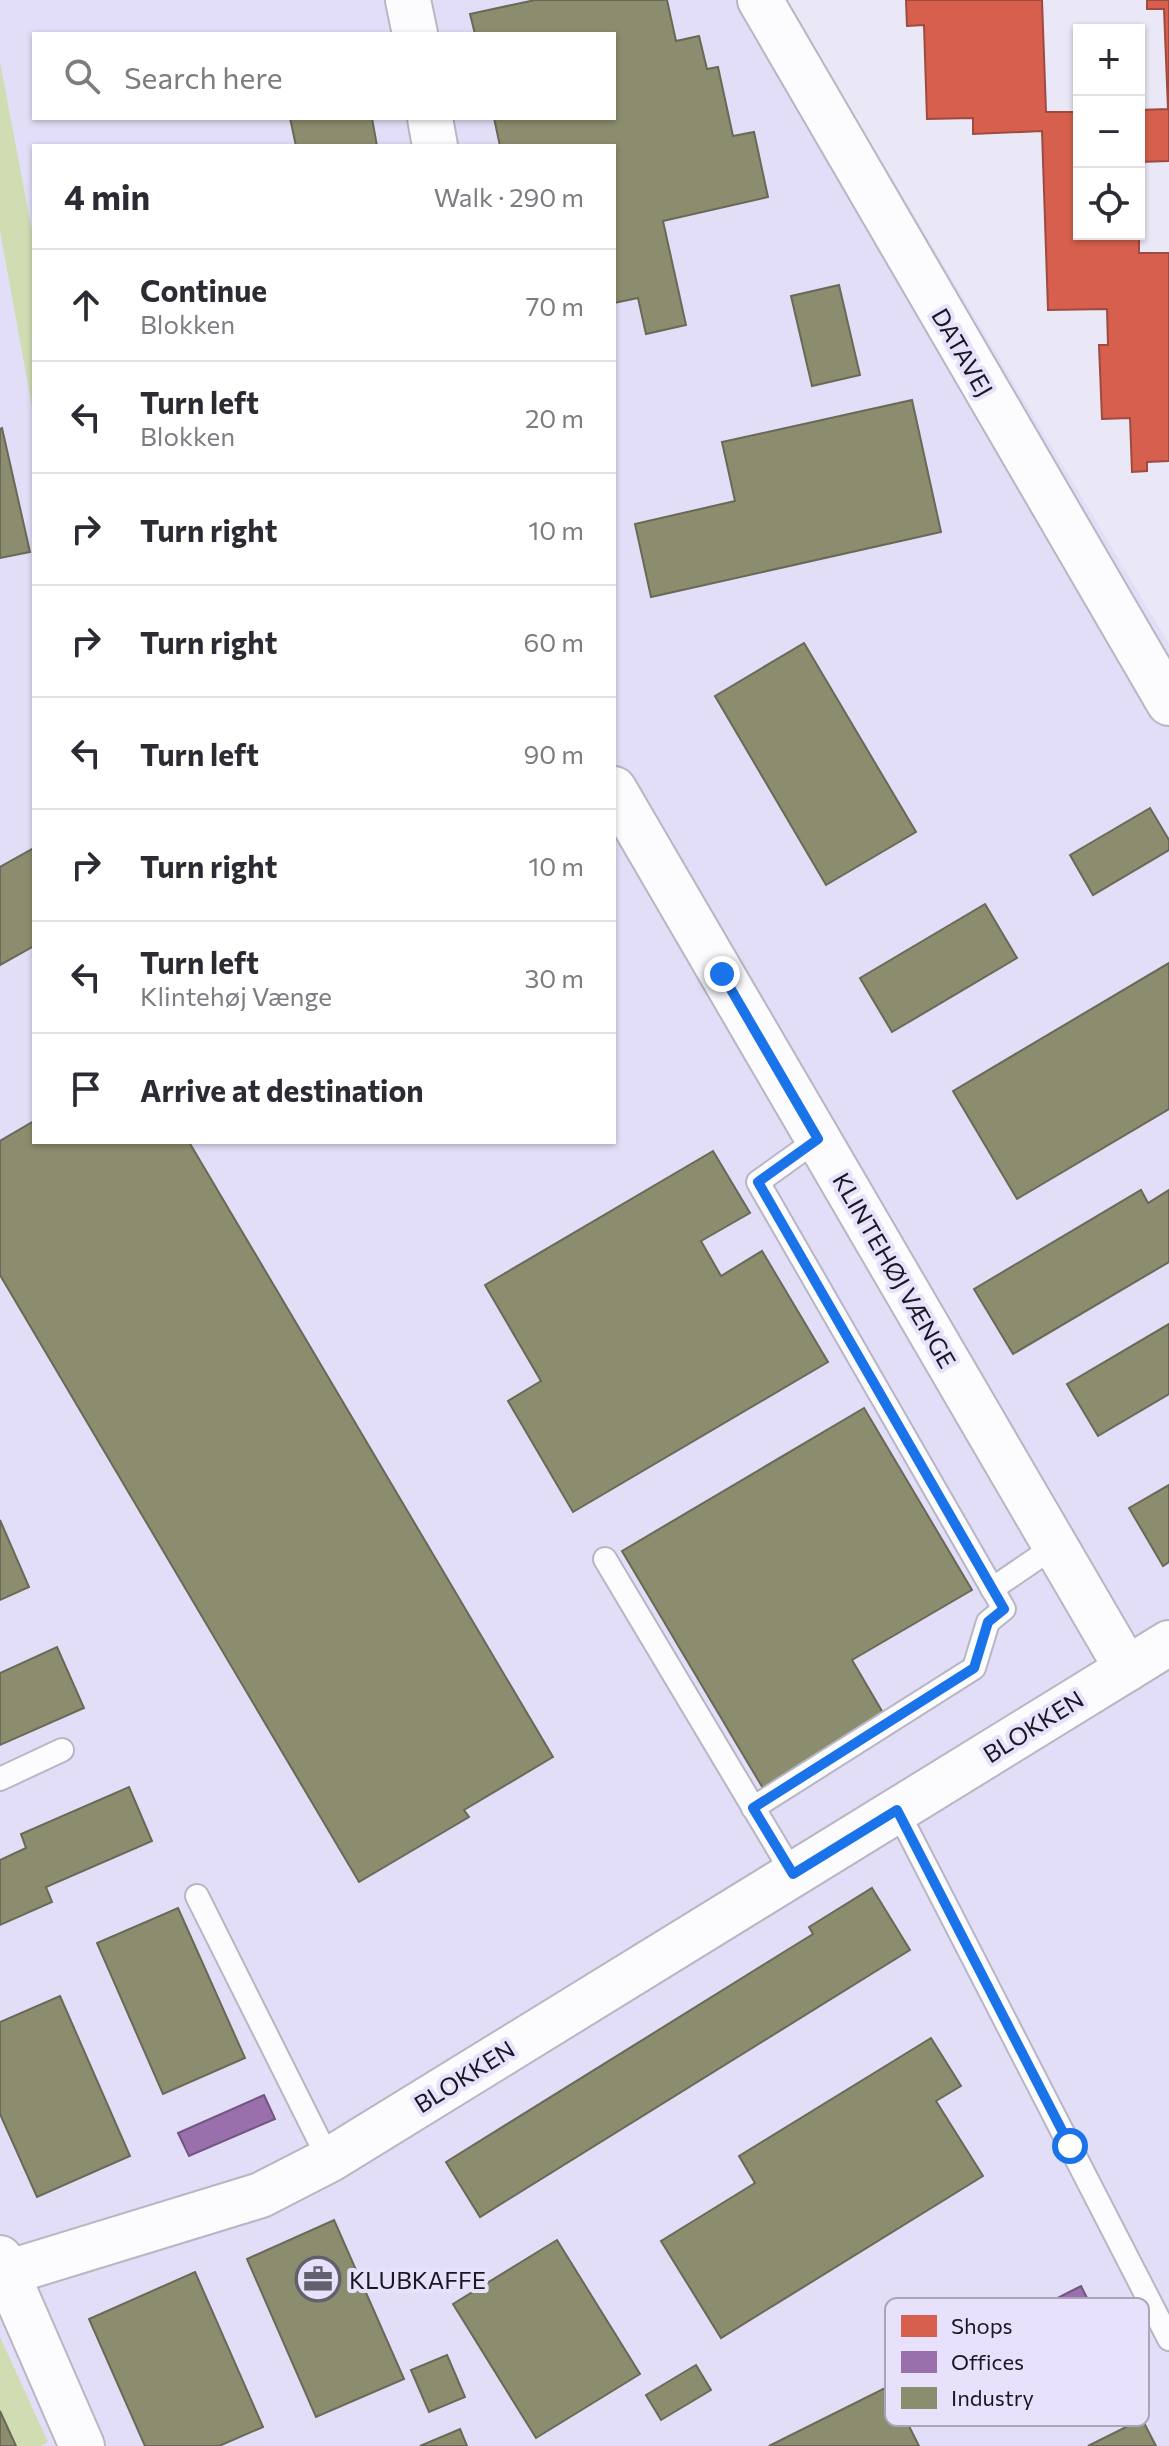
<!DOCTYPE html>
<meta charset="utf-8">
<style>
body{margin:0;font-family:Commissioner,sans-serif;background:#f2f2f3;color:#2b2b33}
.controls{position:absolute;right:24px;top:24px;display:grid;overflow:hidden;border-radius:0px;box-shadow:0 2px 6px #0004}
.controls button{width:72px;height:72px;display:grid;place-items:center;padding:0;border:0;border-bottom:2px solid #e1e1e2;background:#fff;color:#2b2b33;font:40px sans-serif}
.stop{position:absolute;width:24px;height:24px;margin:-18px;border:6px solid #1a73e8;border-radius:50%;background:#fff}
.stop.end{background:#1a73e8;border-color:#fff;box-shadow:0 2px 8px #0008}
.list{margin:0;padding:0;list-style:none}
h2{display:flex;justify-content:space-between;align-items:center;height:104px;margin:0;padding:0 32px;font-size:34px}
h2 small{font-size:26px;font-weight:400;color:#7c7c81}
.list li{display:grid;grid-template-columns:52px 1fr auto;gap:24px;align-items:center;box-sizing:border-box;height:112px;padding:0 32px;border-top:2px solid #e1e1e2}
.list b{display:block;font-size:30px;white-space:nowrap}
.list p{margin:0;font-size:26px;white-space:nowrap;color:#7c7c81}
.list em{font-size:26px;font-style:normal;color:#7c7c81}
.icon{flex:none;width:44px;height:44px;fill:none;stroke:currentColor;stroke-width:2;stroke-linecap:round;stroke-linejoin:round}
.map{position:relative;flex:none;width:1169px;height:2446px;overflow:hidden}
.search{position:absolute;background:#fff;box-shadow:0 2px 6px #0004;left:32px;top:32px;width:584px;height:88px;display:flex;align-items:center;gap:20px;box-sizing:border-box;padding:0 28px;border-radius:0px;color:#7c7c81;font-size:30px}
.panel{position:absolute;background:#fff;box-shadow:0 2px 6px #0004;left:32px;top:144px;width:584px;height:1000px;border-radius:0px}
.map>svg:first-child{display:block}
.built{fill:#e2def7;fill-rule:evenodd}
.green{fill:#d0ddb3}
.shops{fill:#d6604d;stroke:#9d4a40;stroke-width:2}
.offices{fill:#9970ab;stroke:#735582;stroke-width:2}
.industry{fill:#8c8c6e;stroke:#6a6957;stroke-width:2}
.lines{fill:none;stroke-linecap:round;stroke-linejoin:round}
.lane-casing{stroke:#b8b6c2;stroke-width:26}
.street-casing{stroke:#b8b6c2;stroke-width:48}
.secondary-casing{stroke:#b8b6c2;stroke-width:48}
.lane{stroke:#fcfbfe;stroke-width:22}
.street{stroke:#fcfbfe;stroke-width:44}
.secondary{stroke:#fcfbfe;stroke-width:44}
.route{stroke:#1a73e8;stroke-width:10}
.labels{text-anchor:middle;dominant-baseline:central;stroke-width:8;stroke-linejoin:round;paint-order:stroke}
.street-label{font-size:24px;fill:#191721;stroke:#e7e1fc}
.poi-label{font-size:24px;fill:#191721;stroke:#e7e1fc;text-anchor:start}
.key{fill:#e7e1fc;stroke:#a9a4ba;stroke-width:2}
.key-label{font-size:22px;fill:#191721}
</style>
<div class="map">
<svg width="1169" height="2446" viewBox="0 0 1169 2446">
<rect width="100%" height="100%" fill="#eae7f6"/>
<!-- built -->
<path class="built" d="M0 0H786L1169 644V2446H0ZM34 34H614V118H34ZM34 146H614V1142H34Z"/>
<!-- green -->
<g class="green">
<polygon points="0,62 34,242 34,418 0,231"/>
<polygon points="0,2337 48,2442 41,2446 16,2446 0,2411"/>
</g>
<!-- shops -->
<g class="shops">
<polygon points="906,0 1042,0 1046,112 1079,112 1079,234 1139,234 1139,253 1169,253 1169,461 1147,462 1147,471 1132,472 1130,418 1102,419 1099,345 1108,345 1107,309 1048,310 1042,131 973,134 973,118 927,119 924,25 907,26"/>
<polygon points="1147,0 1169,0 1169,161 1139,162 1139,110 1168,109 1164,9 1147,9"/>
</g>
<!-- offices -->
<g class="offices">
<polygon points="264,2095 275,2119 189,2156 178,2133"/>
<polygon points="1081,2286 1129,2381 1063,2413 1016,2319"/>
</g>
<!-- industry -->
<g class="industry">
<polygon points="535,0 667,0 676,41 699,36 707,69 718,67 733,136 754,132 768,197 663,221 686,325 646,334 638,298 614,303 614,146 500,146 494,118 614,118 614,34 475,34 470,14"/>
<polygon points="290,118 372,118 377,146 296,146"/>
<polygon points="839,285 860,375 812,386 791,296"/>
<polygon points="912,400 941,532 651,597 635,524 735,501 722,442"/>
<polygon points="2,428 30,552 0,558 0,429"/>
<polygon points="804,643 916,832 826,885 715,696"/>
<polygon points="1150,808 1169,840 1169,850 1093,895 1070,855"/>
<polygon points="34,848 34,946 0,965 0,867"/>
<polygon points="985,904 1017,958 892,1032 860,978"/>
<polygon points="1169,963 1169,1109 1017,1199 953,1091"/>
<polygon points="34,1121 34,1142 189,1142 553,1757 464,1810 469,1817 359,1882 0,1275 0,1141"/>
<polygon points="713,1151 750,1213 701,1241 721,1276 762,1251 828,1362 573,1512 508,1401 541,1381 485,1285"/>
<polygon points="1141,1190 1148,1203 1169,1190 1169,1262 1013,1354 974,1289"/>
<polygon points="1169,1324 1169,1394 1098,1436 1067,1384"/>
<polygon points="864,1408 972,1590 852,1660 886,1718 764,1790 622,1551"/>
<polygon points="1169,1485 1169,1562 1163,1566 1129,1508"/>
<polygon points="0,1520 29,1587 0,1600"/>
<polygon points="57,1647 84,1708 0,1745 0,1673"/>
<polygon points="129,1787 152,1841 46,1887 52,1902 0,1925 0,1860 26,1848 21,1834"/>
<polygon points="872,1888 910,1950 480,2217 446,2162 813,1934 809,1927"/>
<polygon points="178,1908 245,2058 163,2094 97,1943"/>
<polygon points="60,1996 130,2156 37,2197 0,2114 0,2022"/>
<polygon points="931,2038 961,2086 936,2101 983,2176 721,2338 661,2241 755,2183 739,2156"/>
<polygon points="334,2220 404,2379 316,2417 247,2259"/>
<polygon points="557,2240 640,2374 536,2438 453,2304"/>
<polygon points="195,2272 263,2427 219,2446 145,2446 89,2319"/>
<polygon points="447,2355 465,2397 429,2412 411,2370"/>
<polygon points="696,2365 711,2390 661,2420 646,2395"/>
<polygon points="889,2386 919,2446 769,2446"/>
<polygon points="0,2411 16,2446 0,2446"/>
<polygon points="1142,2419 1156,2446 1088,2446"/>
<polygon points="460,2429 467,2446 420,2446"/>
</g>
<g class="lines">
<!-- lane casing -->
<g class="lane-casing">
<g id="lane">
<polyline points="605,1559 793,1874"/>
<polyline points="992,1589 1055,1546"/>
<polyline points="0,1779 62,1750"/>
<polyline points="753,1808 974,1668 988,1622 1004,1609 758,1182 818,1139"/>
<polyline points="897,1810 1169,2339"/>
<polyline points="197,1896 329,2160"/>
</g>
</g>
<!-- street casing -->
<g class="street-casing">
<g id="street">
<polyline points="408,0 415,34"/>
<polyline points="430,118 435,146"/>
<polyline points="614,789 1127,1669"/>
<polyline points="0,2258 82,2446"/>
<polyline points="0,2275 261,2195 329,2160 1169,1643"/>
</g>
</g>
<!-- secondary casing -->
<g class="secondary-casing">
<polyline id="secondary" points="760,0 1169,703"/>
</g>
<!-- lane -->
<use href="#lane" class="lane"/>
<!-- street -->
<use href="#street" class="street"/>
<!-- secondary -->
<use href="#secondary" class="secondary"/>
</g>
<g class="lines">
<!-- route -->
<polyline class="route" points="722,974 818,1139 758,1182 1004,1609 988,1622 974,1668 753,1808 793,1874 897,1810 1070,2146"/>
</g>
<!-- icons -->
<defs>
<g id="office-ring" transform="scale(2.3)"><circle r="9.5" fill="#e7e1fc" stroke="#62606c" stroke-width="1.5"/><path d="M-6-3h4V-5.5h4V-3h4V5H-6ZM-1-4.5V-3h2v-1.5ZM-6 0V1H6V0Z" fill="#62606c"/></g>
</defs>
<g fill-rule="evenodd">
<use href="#office-ring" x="318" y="2279"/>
</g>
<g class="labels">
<!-- street labels -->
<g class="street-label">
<text transform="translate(963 352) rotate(60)">DATAVEJ</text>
<text transform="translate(895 1270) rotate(60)">KLINTEHØJ VÆNGE</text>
<text transform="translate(1033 1726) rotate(-32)">BLOKKEN</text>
<text transform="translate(464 2076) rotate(-32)">BLOKKEN</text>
</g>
<!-- poi labels -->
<g class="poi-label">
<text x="349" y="2279">KLUBKAFFE</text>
</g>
</g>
<!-- legend -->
<rect x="885" y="2298" width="264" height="128" rx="12" class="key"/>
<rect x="901" y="2315" width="36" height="22" fill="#d6604d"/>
<rect x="901" y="2351" width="36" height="22" fill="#9970ab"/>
<rect x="901" y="2387" width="36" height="22" fill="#8c8c6e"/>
<g class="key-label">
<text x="951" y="2334">Shops</text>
<text x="951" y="2370">Offices</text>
<text x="951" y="2406">Industry</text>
</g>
</svg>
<div class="controls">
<button>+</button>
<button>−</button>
<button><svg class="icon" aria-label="locate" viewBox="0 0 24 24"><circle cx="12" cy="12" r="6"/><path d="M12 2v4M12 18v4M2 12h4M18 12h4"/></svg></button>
</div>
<div class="stop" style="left:1070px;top:2146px"></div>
<div class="stop end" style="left:722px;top:974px"></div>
<div class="search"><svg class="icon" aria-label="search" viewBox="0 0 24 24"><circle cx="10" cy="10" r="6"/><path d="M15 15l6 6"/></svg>Search here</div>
<section class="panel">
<h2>4 min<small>Walk · 290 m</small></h2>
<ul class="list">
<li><svg class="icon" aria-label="ahead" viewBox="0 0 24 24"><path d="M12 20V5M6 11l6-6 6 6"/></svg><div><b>Continue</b><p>Blokken</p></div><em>70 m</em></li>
<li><svg class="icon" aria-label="left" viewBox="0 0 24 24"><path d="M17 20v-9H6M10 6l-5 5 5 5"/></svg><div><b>Turn left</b><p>Blokken</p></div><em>20 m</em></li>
<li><svg class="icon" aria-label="right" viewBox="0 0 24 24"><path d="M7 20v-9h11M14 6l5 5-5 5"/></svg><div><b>Turn right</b></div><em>10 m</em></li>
<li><svg class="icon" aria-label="right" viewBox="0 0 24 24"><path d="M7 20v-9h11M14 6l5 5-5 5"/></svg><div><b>Turn right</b></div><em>60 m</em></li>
<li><svg class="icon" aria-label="left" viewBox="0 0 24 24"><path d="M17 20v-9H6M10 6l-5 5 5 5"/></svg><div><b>Turn left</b></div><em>90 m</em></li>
<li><svg class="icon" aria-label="right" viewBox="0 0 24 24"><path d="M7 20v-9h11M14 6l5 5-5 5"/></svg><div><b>Turn right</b></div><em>10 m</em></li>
<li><svg class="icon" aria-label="left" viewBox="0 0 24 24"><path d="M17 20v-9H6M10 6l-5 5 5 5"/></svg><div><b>Turn left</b><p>Klintehøj Vænge</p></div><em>30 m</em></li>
<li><svg class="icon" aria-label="arrive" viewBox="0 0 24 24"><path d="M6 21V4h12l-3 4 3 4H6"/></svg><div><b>Arrive at destination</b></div></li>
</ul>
</section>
</div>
